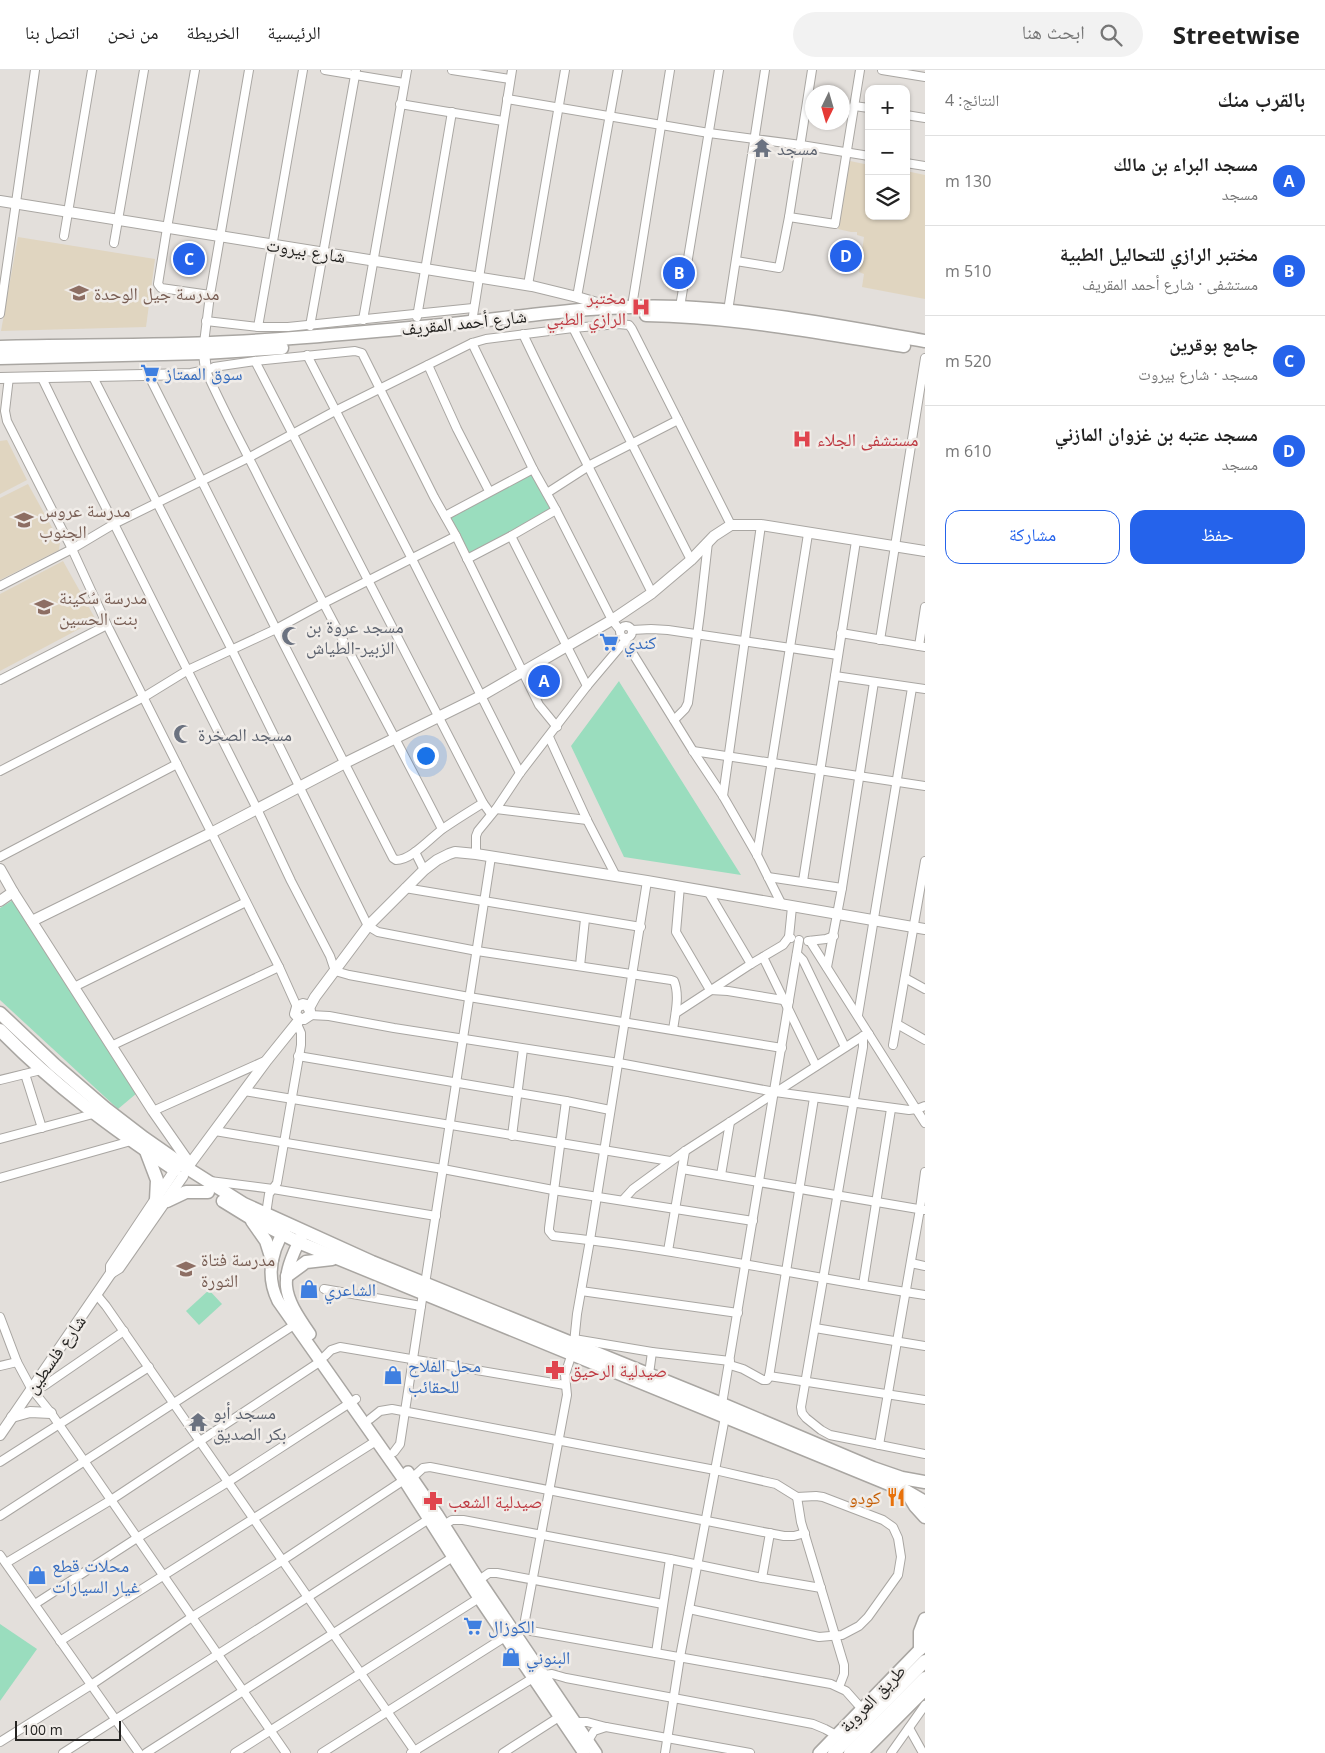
<!DOCTYPE html>
<html lang="ar">
<meta charset="utf-8">
<style>
body{margin:0;font-family:"Open Sans","Noto Naskh Arabic",sans-serif;background:#f2f2f2;color:#222;direction:rtl}
.controls{position:absolute;right:15px;top:15px;display:grid;overflow:hidden;border-radius:10px;box-shadow:0 1px 4px #0004}
.controls button{width:45px;height:45px;display:grid;place-items:center;padding:0;border:0;border-bottom:1px solid #e0e0e0;background:#fff;color:#222;font:25px sans-serif}
.compass{position:absolute;left:805px;top:15px;width:45px;height:45px;border-radius:50%;background:#fff;box-shadow:0 1px 4px #0004;rotate:185deg}
.scale{position:absolute;left:15px;bottom:12px;width:106px;box-sizing:border-box;padding-left:5px;border:2px solid #252422;border-top:0;font-size:14px;line-height:18px;white-space:nowrap;color:#252422;-webkit-text-stroke:4px #f0ece8;paint-order:stroke}
.you{position:absolute;left:425px;top:685px;width:18px;height:18px;margin:-12px;border:4px solid #fff;border-radius:50%;background:#1a73e8;box-shadow:0 0 0 8px #1a73e833}
.badge{display:grid;place-items:center;width:32px;height:32px;border-radius:50%;background:#2563eb;color:#fff;font-size:16px;font-weight:700}
.pin{position:absolute;translate:-50% -50%;border:2px solid #fff;box-shadow:0 1px 5px #0006}
.list{margin:0;padding:0;list-style:none}
h2{display:flex;justify-content:space-between;align-items:center;height:65px;margin:0;padding:0 20px;font-size:21px}
h2 small{font-size:16px;font-weight:400;color:#767676}
.list li{display:grid;grid-template-columns:32px 1fr auto;gap:15px;align-items:center;box-sizing:border-box;height:90px;padding:0 20px;border-top:1px solid #e0e0e0}
.list b{display:block;font-size:19px;white-space:nowrap}
.list p{margin:0;font-size:16px;white-space:nowrap;color:#767676}
.list em{font-size:16px;font-style:normal;color:#767676}
.actions{display:flex;gap:10px;padding:15px 20px}
.actions a{flex:1;padding:11px 0;border:1px solid #2563eb;border-radius:15px;text-align:center;font-size:18px;color:#2563eb}
.actions .main{background:#2563eb;color:#fff}
.icon{flex:none;width:28px;height:28px;fill:none;stroke:currentColor;stroke-width:2;stroke-linecap:round;stroke-linejoin:round}
.map{position:relative;flex:none;width:925px;height:1683px;overflow:hidden;direction:ltr}
header{display:flex;align-items:center;gap:30px;box-sizing:border-box;height:70px;padding:0 25px;background:#fff;border-bottom:1px solid #e0e0e0}
header strong{font-size:24px}
nav{display:flex;gap:28px;margin-inline-start:auto;font-size:18px}
.search{width:350px;height:45px;background:#f2f2f2;display:flex;align-items:center;gap:12px;box-sizing:border-box;padding:0 18px;border-radius:28px;color:#767676;font-size:19px}
main{display:flex}
aside{flex:1;background:#fff}
.map>svg:first-child{display:block}
.education{fill:#e0d5c0}
.green{fill:#9addbe}
.lines{fill:none;stroke-linecap:round;stroke-linejoin:round}
.minor-casing{stroke:#a9a6a2;stroke-width:10}
.tertiary-casing{stroke:#a9a6a2;stroke-width:12}
.secondary-casing{stroke:#a9a6a2;stroke-width:14}
.primary-casing{stroke:#a9a6a2;stroke-width:15}
.trunk-casing{stroke:#a9a6a2;stroke-width:15}
.minor{stroke:#fff;stroke-width:8}
.tertiary{stroke:#fff;stroke-width:10}
.secondary{stroke:#fff;stroke-width:11}
.primary{stroke:#fff;stroke-width:12}
.trunk{stroke:#fff;stroke-width:12}
.labels{text-anchor:middle;dominant-baseline:central;stroke-width:5;stroke-linejoin:round;paint-order:stroke}
.worship-label{font-size:18px;fill:#5b616d;stroke:#f0ece8;text-anchor:start}
.street-label{font-size:18px;fill:#252422;stroke:#f0ece8}
.education-label{font-size:18px;fill:#785e54;stroke:#f0ece8;text-anchor:start}
.health-label{font-size:18px;fill:#be3a42;stroke:#f0ece8;text-anchor:start}
.shop-label{font-size:18px;fill:#366cbe;stroke:#f0ece8;text-anchor:start}
.food-label{font-size:18px;fill:#c56008;stroke:#f0ece8;text-anchor:end}
</style>
<header>
<strong>Streetwise</strong>
<div class="search"><svg class="icon" aria-label="search" viewBox="0 0 24 24"><circle cx="10" cy="10" r="6"/><path d="M15 15l6 6"/></svg>ابحث هنا</div>
<nav><a>الرئيسية</a><a>الخريطة</a><a>من نحن</a><a>اتصل بنا</a></nav>
</header>
<main>
<aside>
<h2>بالقرب منك<small>النتائج: 4</small></h2>
<ul class="list">
<li><span class="badge">A</span><div><b>مسجد البراء بن مالك</b><p>مسجد</p></div><em>130 m</em></li>
<li><span class="badge">B</span><div><b>مختبر الرازي للتحاليل الطبية</b><p>مستشفى · شارع أحمد المقريف</p></div><em>510 m</em></li>
<li><span class="badge">C</span><div><b>جامع بوقرين</b><p>مسجد · شارع بيروت</p></div><em>520 m</em></li>
<li><span class="badge">D</span><div><b>مسجد عتبه بن غزوان المازني</b><p>مسجد</p></div><em>610 m</em></li>
</ul>
<div class="actions"><a class="main">حفظ</a><a>مشاركة</a></div>
</aside>
<div class="map">
<svg width="925" height="1683" viewBox="0 0 925 1683">
<rect width="100%" height="100%" fill="#e3dfdb"/>
<!-- education -->
<g class="education">
<polygon points="850,91 869,95 869,146 906,146 906,101 925,105 925,229 862,217 864,204 859,202 864,167 857,165 857,162 851,162 838,159"/>
<polygon points="18,167 155,189 146,257 1,261"/>
<polygon points="7,370 27,410 0,424 0,371"/>
<polygon points="28,414 60,472 59,480 0,510 0,428"/>
<polygon points="63,491 96,550 0,601 0,524"/>
</g>
<!-- green -->
<g class="green">
<polygon points="533,399 556,440 467,488 446,446"/>
<polygon points="619,611 620,613 741,805 624,787 571,676"/>
<polygon points="13,830 137,1023 118,1039 0,930 0,838"/>
<polygon points="209,1220 222,1234 199,1255 186,1241"/>
<polygon points="0,1554 37,1579 0,1631"/>
</g>
<g class="lines">
<!-- minor casing -->
<g class="minor-casing">
<g id="minor">
<polyline points="195,0 167,158 158,214 161,218 210,225"/>
<polyline points="325,0 404,13"/>
<polyline points="452,0 510,9"/>
<polyline points="882,0 925,7"/>
<polyline points="507,29 709,63 801,75 869,86"/>
<polyline points="400,34 503,51"/>
<polyline points="854,36 869,38"/>
<polyline points="906,45 925,48"/>
<polyline points="906,93 925,96"/>
<polyline points="789,147 835,154 860,0"/>
<polyline points="64,166 92,0"/>
<polyline points="114,173 144,0"/>
<polyline points="736,191 779,198 789,147 812,0"/>
<polyline points="528,215 565,0"/>
<polyline points="577,227 618,0"/>
<polyline points="632,236 670,0"/>
<polyline points="680,237 719,0"/>
<polyline points="728,241 765,0"/>
<polyline points="0,244 35,0"/>
<polyline points="417,247 452,42"/>
<polyline points="363,250 407,0"/>
<polyline points="206,251 258,257 288,257 473,238"/>
<polyline points="472,252 512,0"/>
<polyline points="310,256 356,0"/>
<polyline points="258,257 303,0"/>
<polyline points="573,258 691,490"/>
<path d="M523 264C564 351 609 436 652 523"/>
<polyline points="204,273 210,225 249,0"/>
<polyline points="472,273 533,399 556,440 612,550 620,560"/>
<polyline points="307,285 412,489 520,703"/>
<polyline points="255,291 483,733 491,744"/>
<polyline points="428,295 457,359 489,421"/>
<path d="M149 306 276 559 393 788 396 790C412 790 431 767 444 758 457 749 470 741 483 733"/>
<polyline points="9,307 5,341 7,351 72,479 107,555 279,897 297,937"/>
<path d="M93 307 232 580 368 856 378 862 477 881 671 910 674 911C680 925 675 945 673 960"/>
<polyline points="42,308 77,380 257,739 291,811 330,886 335,901 349,905 469,927 782,978"/>
<polyline points="547,423 592,394 678,350"/>
<polyline points="445,446 533,399"/>
<polyline points="511,466 587,616"/>
<polyline points="467,489 511,466 556,440"/>
<polyline points="0,516 72,479 114,454 248,388 335,341 472,273 486,269 573,258 618,254 629,255 632,259 731,455"/>
<circle cx="626" cy="562" r="6"/>
<polyline points="632,560 651,559 668,560 838,585"/>
<polyline points="841,563 925,577"/>
<polyline points="626,568 625,571 693,681 723,726 757,785 782,835"/>
<polyline points="880,570 925,288"/>
<polyline points="919,576 925,537"/>
<polyline points="835,606 925,619"/>
<polyline points="0,610 107,555"/>
<polyline points="674,650 685,639 688,633 700,543 708,472"/>
<polyline points="549,667 587,750 616,806"/>
<polyline points="693,681 925,716"/>
<polyline points="0,701 144,627 188,600 276,559 322,534 456,466"/>
<polyline points="723,726 761,455"/>
<polyline points="496,739 587,750"/>
<path d="M442 759C381 639 315 521 255 400 238 367 221 335 206 301L214 297 255 291 355 281 362 283 434 427 456 466 539 635 557 657"/>
<polyline points="415,782 424,800"/>
<polyline points="476,784 476,766 478,761 496,739 520,703 587,616 625,571"/>
<polyline points="757,785 808,464"/>
<polyline points="0,787 177,694"/>
<polyline points="768,807 842,818"/>
<polyline points="803,811 856,471"/>
<polyline points="680,816 676,862 710,920 728,921 789,931"/>
<polyline points="405,818 641,857"/>
<polyline points="709,823 751,894"/>
<polyline points="791,868 789,867 792,837"/>
<polyline points="808,871 826,869 834,866"/>
<polyline points="810,871 925,1053"/>
<polyline points="797,884 803,890 845,977"/>
<polyline points="763,887 816,996"/>
<polyline points="580,896 585,849"/>
<polyline points="827,897 842,818 874,612"/>
<polyline points="905,908 925,919"/>
<polyline points="74,917 246,832"/>
<polyline points="676,943 751,894 783,875 789,867"/>
<polyline points="310,945 329,946 394,958 619,993 775,1022 909,1040 917,1039 925,1036"/>
<polyline points="858,945 912,618"/>
<polyline points="897,954 925,970"/>
<polyline points="863,966 863,977 801,1337 802,1343 806,1348 821,1360 830,1365 925,1384"/>
<polyline points="893,975 925,791"/>
<polyline points="111,976 279,897"/>
<polyline points="298,986 566,1031 610,1040"/>
<polyline points="25,1004 42,1058"/>
<polyline points="0,1010 41,1000"/>
<polyline points="244,1021 670,1091"/>
<path d="M566 1031 549 1158V1161L553 1166C678 1179 801 1206 925 1225"/>
<polyline points="153,1041 267,990"/>
<polyline points="215,1061 443,1099 553,1120 753,1151"/>
<polyline points="512,1066 523,979"/>
<polyline points="0,1069 93,1044"/>
<polyline points="682,1099 924,1140"/>
<polyline points="721,1105 730,1052"/>
<polyline points="0,1108 131,1071"/>
<polyline points="210,1111 273,1119 436,1146"/>
<polyline points="623,1130 633,1119 685,1081 863,966 869,964"/>
<polyline points="266,1144 269,1124 277,1113 301,975 301,963 297,954"/>
<polyline points="668,1181 685,1081"/>
<polyline points="911,1193 925,1196"/>
<polyline points="425,1214 491,787"/>
<polyline points="863,1215 891,1039"/>
<polyline points="324,1219 421,1236"/>
<polyline points="581,1221 738,1243"/>
<polyline points="96,1224 106,1236 416,1683"/>
<polyline points="0,1247 17,1292 31,1318 51,1343 286,1683"/>
<polyline points="815,1258 925,1276"/>
<polyline points="574,1269 652,1282 730,1291"/>
<polyline points="574,1273 577,1244 590,1170 647,811"/>
<polyline points="572,1283 565,1305 567,1325 525,1550 526,1558 531,1561 831,1614 846,1621 862,1639"/>
<polyline points="325,1286 331,1280 340,1277 565,1315"/>
<polyline points="730,1295 743,1299 763,1310 767,1310 769,1307 814,1028"/>
<polyline points="0,1296 17,1292"/>
<polyline points="649,1304 652,1282"/>
<polyline points="769,1306 925,1330"/>
<polyline points="44,1316 124,1261"/>
<polyline points="722,1334 799,870"/>
<polyline points="370,1349 380,1341 392,1339 715,1400 776,1414 797,1427 816,1426 823,1427 883,1450 893,1457 898,1468 901,1487 898,1505 868,1547 859,1556 842,1565 819,1567 689,1539"/>
<polyline points="879,1375 920,1139 925,1102"/>
<polyline points="394,1382 400,1374 423,1223"/>
<polyline points="0,1392 149,1297"/>
<polyline points="412,1408 423,1398 430,1397 784,1466 794,1466 805,1463"/>
<polyline points="797,1427 801,1452 844,1595 844,1604 839,1617"/>
<polyline points="0,1446 294,1255"/>
<polyline points="444,1455 452,1450 463,1450 670,1489 762,1508 821,1518"/>
<polyline points="0,1485 139,1683"/>
<polyline points="6,1493 111,1430 321,1291"/>
<polyline points="762,1508 770,1463"/>
<polyline points="479,1510 489,1503 497,1503 663,1534"/>
<polyline points="35,1534 137,1468 228,1412 356,1329"/>
<polyline points="60,1571 376,1371"/>
<polyline points="656,1583 670,1489"/>
<polyline points="542,1605 552,1604 566,1608 813,1654 825,1659 836,1665"/>
<polyline points="575,1652 587,1652 606,1657 750,1683"/>
<polyline points="909,1658 923,1683"/>
<polyline points="588,1671 594,1661 606,1657"/>
<polyline points="0,1672 91,1615 192,1547 283,1490 404,1410"/>
<polyline points="63,1683 308,1527 432,1447"/>
<polyline points="146,1683 453,1487"/>
<polyline points="235,1683 479,1528"/>
<polyline points="322,1683 505,1567"/>
<polyline points="411,1683 533,1608"/>
<polyline points="503,1683 559,1647"/>
<polyline points="665,1683 680,1587 725,1347"/>
<polyline points="891,1683 925,1635"/>
</g>
</g>
<!-- tertiary casing -->
<g class="tertiary-casing">
<g id="tertiary">
<polyline points="0,131 532,216 577,227 607,236"/>
<polyline points="0,308 191,304 206,301 204,283"/>
<polyline points="0,799 13,822 153,1041 190,1094"/>
<polyline points="0,831 13,822"/>
<polyline points="32,851 211,763 345,693 481,626 612,550 652,523 691,490 714,466 731,455 761,455 925,481"/>
<polyline points="309,938 315,927 368,856 424,800 437,790 449,784 455,782 476,784 647,811 925,859"/>
<polyline points="187,1098 267,990 300,949 304,949 310,945 310,941 307,935 303,934 297,937 295,944 300,949"/>
<polyline points="111,1203 119,1198 183,1106"/>
<polyline points="12,1347 30,1342 51,1343"/>
<polyline points="0,1365 111,1203 111,1196 175,1100"/>
</g>
</g>
<!-- secondary casing -->
<g class="secondary-casing">
<g id="secondary">
<path d="M287 1156C272 1179 265 1205 278 1231L404 1410 479 1528 584 1683"/>
<path d="M302 1165C279 1212 281 1222 310 1264"/>
<polyline points="408,1402 437,1444 479,1510 596,1683"/>
<polyline points="819,1683 925,1574"/>
<polyline points="862,1683 925,1620"/>
</g>
</g>
<!-- primary casing -->
<g class="primary-casing">
<g id="primary">
<polyline points="0,943 55,995 105,1038 144,1068 187,1098 244,1134 372,1192 722,1334 873,1398 902,1408 925,1412"/>
<path d="M0 960C55 1016 110 1057 175 1100"/>
<polyline points="146,1081 157,1110 156,1130"/>
<polyline points="167,1131 186,1122 208,1122"/>
<polyline points="223,1131 249,1147 298,1172 906,1421 925,1432"/>
<polyline points="252,1151 266,1171 272,1190"/>
<polyline points="287,1206 306,1192 332,1189"/>
<polyline points="906,1421 915,1436 925,1447"/>
<polyline points="920,1579 920,1562 925,1549"/>
</g>
</g>
<!-- trunk casing -->
<g class="trunk-casing">
<g id="trunk">
<path d="M646 245C732 246 818 263 904 276"/>
<path d="M0 277C78 275 156 276 233 272 293 269 351 263 410 258 500 251 590 233 680 237 763 241 844 257 925 271"/>
<polyline points="0,288 204,283 282,278"/>
<polyline points="834,1683 925,1591"/>
<polyline points="850,1683 925,1608"/>
</g>
</g>
<!-- minor -->
<use href="#minor" class="minor"/>
<!-- tertiary -->
<use href="#tertiary" class="tertiary"/>
<!-- secondary -->
<use href="#secondary" class="secondary"/>
<!-- primary -->
<use href="#primary" class="primary"/>
<!-- trunk -->
<use href="#trunk" class="trunk"/>
</g>
<!-- icons -->
<defs>
<g id="temple-bare" transform="scale(1.5)"><path d="M0-6L5-2H3V0L6.5 2.5H4V6H1.5V3h-3V6H-4V2.5H-6.5L-3 0V-2H-5Z" fill="#6b7280" stroke="#f0ece8" stroke-width="2.5" paint-order="stroke"/></g>
<g id="school-bare" transform="scale(1.5)"><path d="M0-5L7-2L0 1L-7-2ZM-4 1L0 2.5L4 1V4Q0 6-4 4Z" fill="#8d6e63" stroke="#f0ece8" stroke-width="2.5" paint-order="stroke"/></g>
<g id="hospital-bare" transform="scale(1.5)"><path d="M-5-5h3v3.5h4V-5h3V5h-3V1.5h-4V5h-3Z" fill="#e0444e" stroke="#f0ece8" stroke-width="2.5" paint-order="stroke"/></g>
<g id="supermarket-bare" transform="scale(1.5)"><path d="M-6-5.5h2.5l.6 2H6L4.5 2H-2.5L-4.4-4H-6ZM-1.5 3.2a1.3 1.3 0 1 0 .1 0ZM3 3.2a1.3 1.3 0 1 0 .1 0Z" fill="#3f7fe0" stroke="#f0ece8" stroke-width="2.5" paint-order="stroke"/></g>
<g id="mosque-bare" transform="scale(1.5)"><path d="M3.5-4.9A6 6 0 1 0 3.5 4.9A5 5 0 1 1 3.5-4.9Z" fill="#6b7280" stroke="#f0ece8" stroke-width="2.5" paint-order="stroke"/></g>
<g id="shop-bare" transform="scale(1.5)"><path d="M-5-2.5h2.3a2.7 3.5 0 0 1 5.4 0H5L5.5 6h-11ZM-1.5-2.5h3a1.5 2.3 0 0 0-3 0Z" fill="#3f7fe0" stroke="#f0ece8" stroke-width="2.5" paint-order="stroke"/></g>
<g id="pharmacy-bare" transform="scale(1.5)"><path d="M-2-6h4v4h4v4h-4v4h-4v-4h-4v-4h4Z" fill="#e0444e" stroke="#f0ece8" stroke-width="2.5" paint-order="stroke"/></g>
<g id="restaurant-bare" transform="scale(1.5)"><path d="M-5-6h1v4h1v-4h1v4h1v-4h1v5L-1.5 .5V6h-2V.5L-5-1ZM5-6V6H3V1.5H1.5Q1.5-4 5-6Z" fill="#e8710a" stroke="#f0ece8" stroke-width="2.5" paint-order="stroke"/></g>
</defs>
<g fill-rule="evenodd">
<use href="#temple-bare" x="762" y="78"/>
<use href="#school-bare" x="79" y="223"/>
<use href="#hospital-bare" x="641" y="237"/>
<use href="#supermarket-bare" x="150" y="303"/>
<use href="#hospital-bare" x="802" y="369"/>
<use href="#school-bare" x="24" y="450"/>
<use href="#school-bare" x="44" y="537"/>
<use href="#mosque-bare" x="291" y="566"/>
<use href="#supermarket-bare" x="609" y="572"/>
<use href="#mosque-bare" x="183" y="664"/>
<use href="#school-bare" x="186" y="1199"/>
<use href="#shop-bare" x="309" y="1219"/>
<use href="#pharmacy-bare" x="555" y="1300"/>
<use href="#shop-bare" x="393" y="1305"/>
<use href="#temple-bare" x="198" y="1352"/>
<use href="#restaurant-bare" x="896" y="1427"/>
<use href="#pharmacy-bare" x="433" y="1431"/>
<use href="#shop-bare" x="37" y="1505"/>
<use href="#supermarket-bare" x="473" y="1556"/>
<use href="#shop-bare" x="511" y="1587"/>
</g>
<g class="labels">
<!-- worship labels -->
<g class="worship-label">
<text x="777" y="78">مسجد</text>
<text x="306" y="556">مسجد عروة بن<tspan x="306" dy="21">الزبير-الطياش</tspan></text>
<text x="198" y="664">مسجد الصخرة</text>
<text x="213" y="1342">مسجد أبو<tspan x="213" dy="21">بكر الصديق</tspan></text>
</g>
<!-- street labels -->
<g class="street-label">
<text transform="translate(306 180) rotate(9)">شارع بيروت</text>
<text transform="translate(464 252) rotate(-6)">شارع أحمد المقريف</text>
<text transform="translate(55 1284) rotate(-55)">شارع فلسطين</text>
<text transform="translate(872 1628) rotate(-46)">طريق العروبة</text>
</g>
<!-- education labels -->
<g class="education-label">
<text x="94" y="223">مدرسة جيل الوحدة</text>
<text x="39" y="440">مدرسة عروس<tspan x="39" dy="21">الجنوب</tspan></text>
<text x="59" y="527">مدرسة سُكينة<tspan x="59" dy="21">بنت الحسين</tspan></text>
<text x="201" y="1189">مدرسة فتاة<tspan x="201" dy="21">الثورة</tspan></text>
</g>
<!-- health labels -->
<g class="health-label">
<text x="626" y="227" text-anchor="end">مختبر<tspan x="626" dy="21">الرازي الطبي</tspan></text>
<text x="817" y="369">مستشفى الجلاء</text>
<text x="570" y="1300">صيدلية الرحيق</text>
<text x="448" y="1431">صيدلية الشعب</text>
</g>
<!-- shop labels -->
<g class="shop-label">
<text x="165" y="303">سوق الممتاز</text>
<text x="624" y="572">كندي</text>
<text x="324" y="1219">الشاعري</text>
<text x="408" y="1295">محل الفلاح<tspan x="408" dy="21">للحقائب</tspan></text>
<text x="52" y="1495">محلات قطع<tspan x="52" dy="21">غيار السيارات</tspan></text>
<text x="488" y="1556">الكوزال</text>
<text x="526" y="1587">البنوني</text>
</g>
<!-- food labels -->
<g class="food-label">
<text x="881" y="1427">كودو</text>
</g>
</g>
</svg>
<div class="controls">
<button>+</button>
<button>−</button>
<button><svg class="icon" aria-label="layers" viewBox="0 0 24 24"><path d="M12 4l9 5-9 5-9-5zM3 14l9 5 9-5"/></svg></button>
</div>
<svg class="compass" viewBox="-18 -18 36 36"><path d="M0-13l5 13h-10z" fill="#e53935"/><path d="M0 13l5-13h-10z" fill="#767676"/></svg>
<div class="scale">100 m</div>
<div class="you"></div>
<div class="pin badge" style="left:544px;top:611px">A</div>
<div class="pin badge" style="left:679px;top:203px">B</div>
<div class="pin badge" style="left:189px;top:189px">C</div>
<div class="pin badge" style="left:846px;top:186px">D</div>
</div>
</main>
